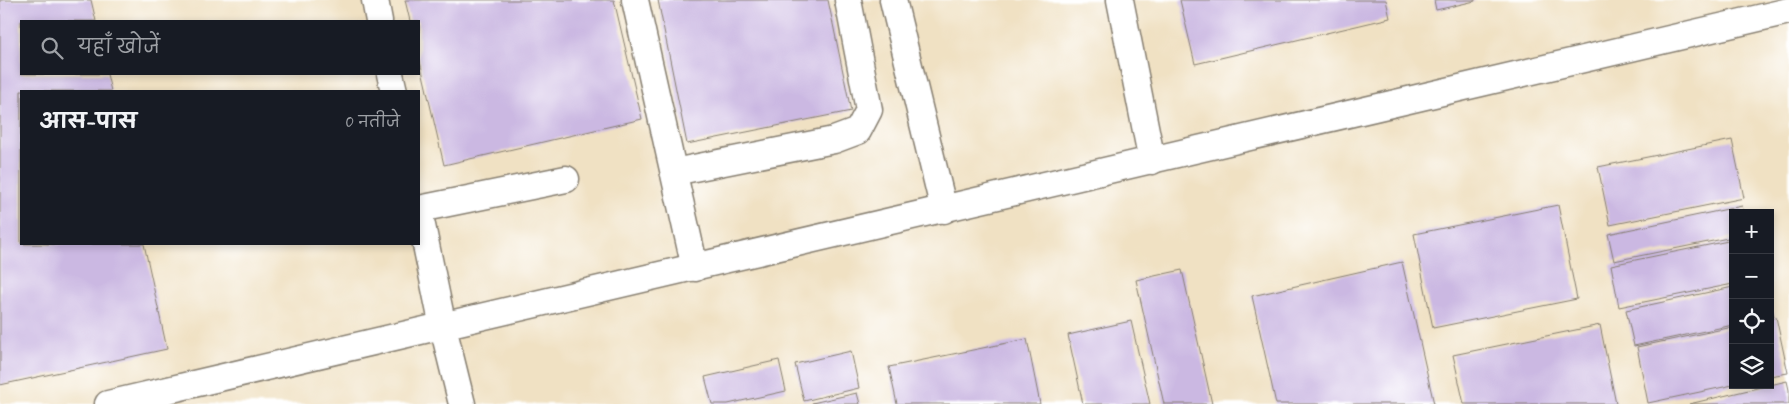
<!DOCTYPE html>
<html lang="hi">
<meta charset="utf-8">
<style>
body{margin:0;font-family:Mynerve,"Playpen Sans Deva",sans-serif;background:#242831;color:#f1f3f6}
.controls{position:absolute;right:15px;bottom:15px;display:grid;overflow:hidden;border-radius:0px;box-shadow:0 2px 8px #0003}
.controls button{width:45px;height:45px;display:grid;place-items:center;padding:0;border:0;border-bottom:1px solid #363941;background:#171b24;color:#f1f3f6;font:25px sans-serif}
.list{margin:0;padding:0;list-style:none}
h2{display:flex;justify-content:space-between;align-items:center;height:65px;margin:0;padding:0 20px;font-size:21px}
h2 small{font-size:16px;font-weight:400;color:#9ea1a6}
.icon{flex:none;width:28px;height:28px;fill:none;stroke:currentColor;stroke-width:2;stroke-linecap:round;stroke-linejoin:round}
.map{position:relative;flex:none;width:1789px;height:404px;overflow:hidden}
.search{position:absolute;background:#171b24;box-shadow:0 2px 8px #0003;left:20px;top:20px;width:400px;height:55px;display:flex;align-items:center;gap:12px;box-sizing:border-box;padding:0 18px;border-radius:0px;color:#9ea1a6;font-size:19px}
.panel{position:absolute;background:#171b24;box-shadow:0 2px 8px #0003;left:20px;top:90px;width:400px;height:155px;border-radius:0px}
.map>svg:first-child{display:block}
.building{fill:#cbb8e2}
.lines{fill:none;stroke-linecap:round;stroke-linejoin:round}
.minor-casing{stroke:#867e70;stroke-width:29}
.minor{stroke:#fff;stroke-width:26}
</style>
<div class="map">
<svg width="1789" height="404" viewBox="0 0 1789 404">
<rect width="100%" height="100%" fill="#fff"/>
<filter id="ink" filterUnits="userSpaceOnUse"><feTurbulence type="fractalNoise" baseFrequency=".02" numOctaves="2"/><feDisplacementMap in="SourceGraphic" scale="10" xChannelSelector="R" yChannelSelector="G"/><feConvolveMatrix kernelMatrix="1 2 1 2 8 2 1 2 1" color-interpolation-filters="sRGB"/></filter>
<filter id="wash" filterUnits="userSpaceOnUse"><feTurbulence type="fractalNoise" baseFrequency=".0096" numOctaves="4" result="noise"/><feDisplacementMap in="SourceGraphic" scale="20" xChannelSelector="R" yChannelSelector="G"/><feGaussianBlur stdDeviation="1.12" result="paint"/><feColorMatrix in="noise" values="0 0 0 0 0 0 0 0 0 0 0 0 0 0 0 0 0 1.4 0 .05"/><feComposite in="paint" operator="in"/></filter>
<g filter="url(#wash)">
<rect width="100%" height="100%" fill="#f0e1c3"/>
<g id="blocks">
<!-- building -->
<g class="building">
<polygon points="0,0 91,0 96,21 21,21 21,74 107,74 111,91 21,91 21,244 144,244 167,349 0,385"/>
<polygon points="405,0 614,0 642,119 444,165 419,57 419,21 410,21"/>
<polygon points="658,0 828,0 851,111 687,144"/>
<polygon points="1180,0 1386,0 1390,18 1195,64"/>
<polygon points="1434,0 1475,0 1475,1 1436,10"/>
<polygon points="1732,140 1744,198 1610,225 1598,167"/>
<polygon points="1558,205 1577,299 1433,328 1414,234"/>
<polygon points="1742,206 1744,213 1733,213 1733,237 1614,261 1608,234"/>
<polygon points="1733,240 1733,284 1619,307 1611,265"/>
<polygon points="1402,262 1434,404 1276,404 1252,296"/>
<polygon points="1182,270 1212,404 1164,404 1136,280"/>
<polygon points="1733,287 1733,325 1634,346 1626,310"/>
<polygon points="1770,302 1774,316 1770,317"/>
<polygon points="1776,317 1788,373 1770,376 1770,319"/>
<polygon points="1131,321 1150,404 1083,404 1068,335"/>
<polygon points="1600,325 1616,404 1464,404 1453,355"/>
<polygon points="1733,327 1733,385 1648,403 1637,347"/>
<polygon points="1027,339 1040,404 897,404 889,367"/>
<polygon points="851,351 859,388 804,401 795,364"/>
<polygon points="779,360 786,391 728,404 712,404 705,377"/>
<polygon points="1787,381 1789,390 1789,404 1689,404"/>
<polygon points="857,393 860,404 812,404 812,403"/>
</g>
</g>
</g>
<g filter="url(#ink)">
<use href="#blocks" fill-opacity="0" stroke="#867e70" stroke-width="1"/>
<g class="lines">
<!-- minor casing -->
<g class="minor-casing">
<g id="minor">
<polyline points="375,0 379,21"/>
<polyline points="635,0 695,268"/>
<polyline points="893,0 944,210"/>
<polyline points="1120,0 1152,161"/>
<polyline points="390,74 394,91"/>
<polyline points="674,172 834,140 858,131 869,110 848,0"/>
<polyline points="419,209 566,179"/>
<polyline points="419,211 443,327 462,404"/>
<polyline points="108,404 1789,11"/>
</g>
</g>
<!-- minor -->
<use href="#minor" class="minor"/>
</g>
</g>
</svg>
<div class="controls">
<button>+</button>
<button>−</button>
<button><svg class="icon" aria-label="locate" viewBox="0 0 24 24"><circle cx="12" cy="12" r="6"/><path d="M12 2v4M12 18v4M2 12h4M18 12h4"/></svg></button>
<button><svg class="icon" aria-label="layers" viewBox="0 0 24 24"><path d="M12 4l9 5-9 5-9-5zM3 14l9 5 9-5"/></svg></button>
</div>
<div class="search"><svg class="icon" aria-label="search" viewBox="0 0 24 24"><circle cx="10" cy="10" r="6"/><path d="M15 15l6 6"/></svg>यहाँ खोजें</div>
<section class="panel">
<h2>आस-पास<small>0 नतीजे</small></h2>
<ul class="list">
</ul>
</section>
</div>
